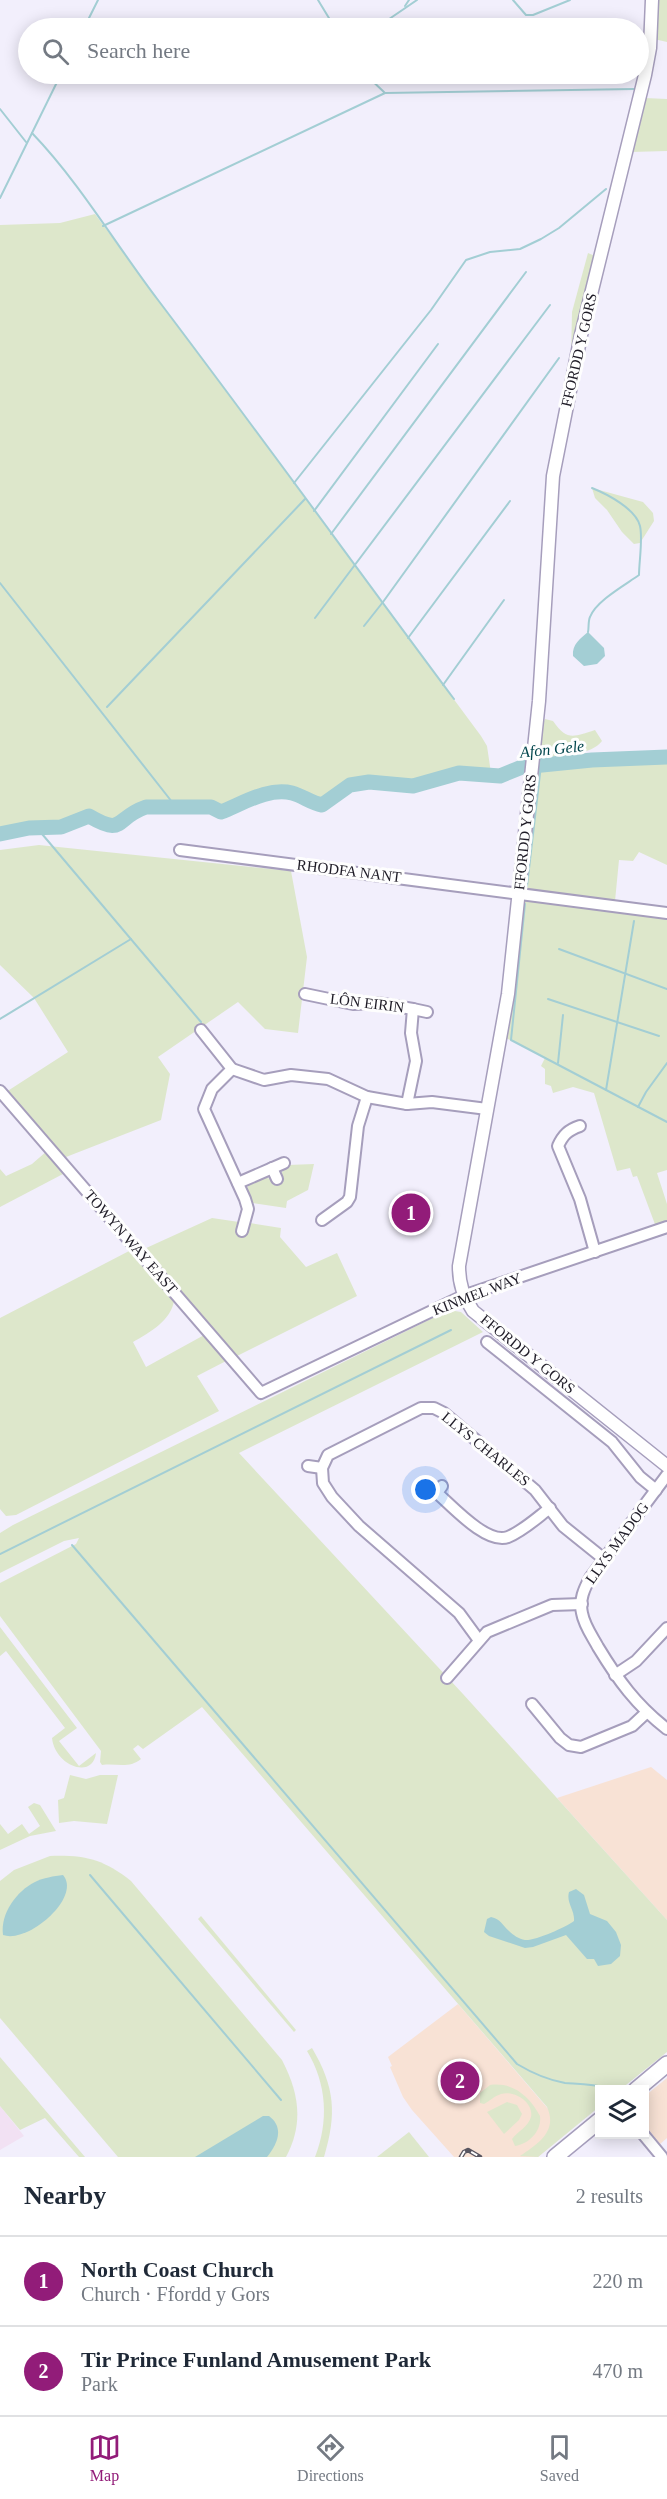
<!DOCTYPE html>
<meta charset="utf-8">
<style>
body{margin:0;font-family:"Times New Roman",serif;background:#f6f6f7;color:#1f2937}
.controls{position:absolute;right:18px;bottom:18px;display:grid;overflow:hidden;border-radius:0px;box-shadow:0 3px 15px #0003}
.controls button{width:54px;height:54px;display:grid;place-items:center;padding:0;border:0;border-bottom:2px solid #e0e1e3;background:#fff;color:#1f2937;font:30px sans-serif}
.you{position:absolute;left:426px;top:1490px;width:21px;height:21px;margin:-15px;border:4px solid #fff;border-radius:50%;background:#1a73e8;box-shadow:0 0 0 9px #1a73e833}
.badge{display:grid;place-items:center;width:39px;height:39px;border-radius:50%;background:#921c79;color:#fff;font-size:20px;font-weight:700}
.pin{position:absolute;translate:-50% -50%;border:3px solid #fff;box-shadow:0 2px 6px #0006}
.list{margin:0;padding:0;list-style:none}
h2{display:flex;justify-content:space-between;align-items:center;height:78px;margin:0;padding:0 24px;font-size:26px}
h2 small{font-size:20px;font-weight:400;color:#747a83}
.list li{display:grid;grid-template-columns:39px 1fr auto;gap:18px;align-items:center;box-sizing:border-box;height:90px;padding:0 24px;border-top:2px solid #e0e1e3}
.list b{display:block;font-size:22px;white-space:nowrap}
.list p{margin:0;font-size:20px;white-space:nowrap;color:#747a83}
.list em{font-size:20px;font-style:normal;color:#747a83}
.icon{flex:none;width:33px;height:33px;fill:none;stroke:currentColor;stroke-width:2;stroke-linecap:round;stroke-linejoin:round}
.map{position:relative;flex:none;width:667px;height:2157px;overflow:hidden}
.search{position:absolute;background:#fff;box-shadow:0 3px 15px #0003;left:18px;right:18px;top:18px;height:66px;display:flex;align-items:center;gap:15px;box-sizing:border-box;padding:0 21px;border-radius:33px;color:#747a83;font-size:22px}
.sheet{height:258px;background:#fff}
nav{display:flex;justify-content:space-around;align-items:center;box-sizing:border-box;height:84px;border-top:2px solid #e0e1e3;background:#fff;font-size:16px;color:#747a83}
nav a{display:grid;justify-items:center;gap:3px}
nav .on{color:#921c79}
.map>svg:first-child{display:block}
.commercial{fill:#f8e2d5}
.education{fill:#f2e1f3}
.green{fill:#dde7cb}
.water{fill:#a3ced4}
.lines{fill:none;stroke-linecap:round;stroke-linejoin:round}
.stream{stroke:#a3ced4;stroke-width:2}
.river{stroke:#a3ced4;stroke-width:15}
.minor-casing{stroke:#a69ebc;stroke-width:14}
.tertiary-casing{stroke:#a69ebc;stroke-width:15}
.primary-casing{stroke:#a69ebc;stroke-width:18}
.minor{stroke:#fff;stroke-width:10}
.tertiary{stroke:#fff;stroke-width:12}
.primary{stroke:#fff;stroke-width:15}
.rail-casing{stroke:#585560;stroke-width:4.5}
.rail{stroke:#fefefe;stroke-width:2;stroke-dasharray:7;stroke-linecap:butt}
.labels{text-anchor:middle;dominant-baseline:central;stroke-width:6;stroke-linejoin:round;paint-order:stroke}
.street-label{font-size:15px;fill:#1e1b26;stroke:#fefefe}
.water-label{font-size:16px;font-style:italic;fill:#01454c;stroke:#fefefe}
</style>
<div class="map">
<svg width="667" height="2157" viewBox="0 0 667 2157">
<rect width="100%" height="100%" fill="#f2effc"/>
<!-- commercial -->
<g class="commercial">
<polygon points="651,1767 667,1780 667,1920 557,1798"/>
<polygon points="458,2004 568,2132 538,2157 454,2157 412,2110 403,2097 390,2067 392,2066 388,2057"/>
<polygon points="667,2078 667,2138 660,2144 645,2125 645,2096"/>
</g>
<!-- education -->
<polygon class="education" points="0,2106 24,2136 0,2150"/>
<!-- green -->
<g class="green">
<polygon points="655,0 667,0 667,42 654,39"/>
<polygon points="645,98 667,99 667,151 631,152"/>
<polygon points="95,214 481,736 487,746 491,773 456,770 413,783 372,780 350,782 322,801 311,799 288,788 279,788 248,795 222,806 152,804 133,809 114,824 107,822 91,814 62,823 26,826 0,831 0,225 60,223"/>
<polygon points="588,253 595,256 571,358 572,312"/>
<polygon points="592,488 643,502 653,513 654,521 640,543 634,544 622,532 607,510 595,498"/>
<path d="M545 719 553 721C567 741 573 737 595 730L602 741C591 755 564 755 548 757L539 751 541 729Z"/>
<polygon points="667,761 667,865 639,852 633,861 619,860 615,901 525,888 537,768"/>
<polygon points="39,845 291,871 307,957 298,1033 265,1029 238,1002 158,1057 170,1074 161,1120 66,1157 6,1092 68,1052 34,998 0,965 0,850"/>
<polygon points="530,899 667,917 667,1170 657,1173 667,1204 667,1223 656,1227 637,1176 633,1177 630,1168 617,1171 594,1093 573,1087 553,1093 551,1086 545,1084 545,1069 541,1066 545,1058 506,1038 524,900"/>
<polygon points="47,1151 63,1174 0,1207 0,1169 6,1176 32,1164"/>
<polygon points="314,1164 308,1190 287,1201 286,1208 253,1203 247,1189 248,1185 265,1177 270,1179 273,1185 283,1181 281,1175 283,1170 288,1168 288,1165"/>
<polygon points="212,1218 239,1222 237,1232 248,1234 250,1223 281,1228 280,1237 306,1267 337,1253 357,1296 237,1356 144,1249"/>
<path d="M131 1250 174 1300C172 1320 149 1333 133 1342L146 1367 206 1334 228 1360 197 1376 219 1411 16 1515 6 1516 0 1509V1318Z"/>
<path d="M449 1310 461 1312 483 1332 239 1453 463 1694 667 1920V2052L621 2089 600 2090 599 2107 538 2157 520 2156C538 2144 558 2131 547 2107L202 1707 143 1749 138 1745 133 1749 141 1759C129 1769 117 1763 102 1765L100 1762 101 1751 0 1616V1583L76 1544 79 1538 64 1541 0 1573V1533L13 1525Z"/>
<path d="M0 1627 77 1728 59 1741 79 1766 96 1753C93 1780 55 1766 52 1738L65 1728 6 1651 0 1656Z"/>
<polygon points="70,1775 86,1779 100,1775 118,1775 107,1824 74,1821 59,1823 58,1800 64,1798"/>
<polygon points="34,1803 40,1805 56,1831 30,1836 0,1850 0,1824 8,1834 22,1824 29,1834 40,1826 28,1807"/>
<path d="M50 1856C85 1855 103 1859 131 1881L282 2060C299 2093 304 2123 286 2157H118L0 2018V1881L14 1870Z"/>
<polygon points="201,1916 296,2030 294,2032 198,1919"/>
<path d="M312 2048C335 2087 337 2114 324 2157H315C329 2122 327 2084 307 2051Z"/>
<polygon points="0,2057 85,2157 79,2157 45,2118 20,2130 0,2106"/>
<path d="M490 2085C513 2082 529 2096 540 2116 542 2130 530 2144 515 2146L512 2139C517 2132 528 2127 531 2117 534 2102 514 2090 501 2094 494 2096 490 2101 484 2104L480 2103V2093Z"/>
<polygon points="507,2102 517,2105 522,2114 519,2120 504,2134 487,2112"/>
<polygon points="409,2132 429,2157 377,2157"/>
</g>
<!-- water -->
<g class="water">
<path d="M588 632 604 648 605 656 597 664 584 666 573 656C572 644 580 639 588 632Z"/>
<path d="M63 1875C82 1897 28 1944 3 1935 0 1913 17 1891 35 1882 43 1878 54 1876 63 1875Z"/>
<path d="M576 1889 584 1895 590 1914 607 1921 616 1932 621 1945 620 1956 611 1964 598 1966 594 1959H587L566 1935 533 1947 525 1948 489 1936 484 1932 487 1919 491 1917C501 1919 502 1925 509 1931 513 1935 519 1939 525 1940 535 1941 566 1927 574 1921 575 1910 566 1903 569 1892Z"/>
<path d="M263 2116H269C285 2128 277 2145 267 2157H195Z"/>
</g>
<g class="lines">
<!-- stream -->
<g class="stream">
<polyline points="318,0 335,28"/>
<polyline points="513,0 526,15 533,15 570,0"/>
<polyline points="405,6 409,0"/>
<polyline points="84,28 98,0"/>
<polyline points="376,28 417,0"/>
<polyline points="385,93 634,89"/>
<polyline points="0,109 26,142"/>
<path d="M32 133C80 183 116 245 158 300 258 432 355 566 454 699"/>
<polyline points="0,198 61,74"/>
<polyline points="103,226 385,93 365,74"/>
<polyline points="294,483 431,310 466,260 490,252 520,249 541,239 559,228 606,189"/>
<polyline points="314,511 438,344"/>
<polyline points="331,534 526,272"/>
<polyline points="0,583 176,807"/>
<polyline points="383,602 559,358"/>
<polyline points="315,618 550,305"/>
<polyline points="364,626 383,602"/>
<path d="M588 632C589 628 588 621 590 617 596 601 625 585 639 575 639 562 643 539 640 526 636 509 607 494 592 488"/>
<polyline points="408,638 510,501"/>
<polyline points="443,685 504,600"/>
<polyline points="107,707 305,499"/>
<polyline points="37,828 201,1022"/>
<polyline points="527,886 541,765"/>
<polyline points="525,904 511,1040 667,1122"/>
<polyline points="559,949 667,989"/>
<polyline points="548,999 659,1036"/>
<polyline points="0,1019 131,939"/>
<polyline points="558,1063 563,1015"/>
<polyline points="606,1090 634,921"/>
<polyline points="638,1107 646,1092 667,1063"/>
<path d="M72 1545 517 2064C532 2073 548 2080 565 2083 580 2084 593 2084 608 2088"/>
<polyline points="0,1554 451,1330"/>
<polyline points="90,1875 281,2100"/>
</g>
<!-- river -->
<path class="river" d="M0 834 29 828 61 827 89 816C125 837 114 818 146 807H211L221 812C242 804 268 787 292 793 303 796 311 803 322 805L350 785 369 782 413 786 459 773 500 776 522 767 592 760 667 757"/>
<!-- minor casing -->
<g class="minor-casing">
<g id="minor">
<polyline points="180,850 667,913"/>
<polyline points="305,994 353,1004 377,1003 413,1009 411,1033 416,1061 407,1104"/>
<polyline points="413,1009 427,1012"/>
<polyline points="201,1030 232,1069 264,1080 291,1075 328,1079 367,1097 407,1104 432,1102 487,1109"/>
<polyline points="232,1069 212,1089 204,1109 245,1199 248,1209 242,1231"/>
<polyline points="0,1091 261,1393 463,1296 667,1227"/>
<path d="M580 1126C568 1130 563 1135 558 1146L580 1199 595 1252"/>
<polyline points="272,1168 277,1179"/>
<polyline points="238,1183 284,1163"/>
<polyline points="322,1220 347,1202 350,1197 358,1126 367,1097"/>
<polyline points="487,1342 612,1442 640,1477 656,1490"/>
<polyline points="308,1466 322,1468"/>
<path d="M667 1475 590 1578C584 1589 579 1600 582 1613 584 1625 592 1636 598 1647 618 1680 636 1705 667 1729"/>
<path d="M442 1486 437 1493C452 1506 487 1545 508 1537 523 1531 538 1517 550 1508"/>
<polyline points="478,1639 459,1613 359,1526 332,1497 323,1483 322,1468 328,1455 421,1408 434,1408 444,1413 535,1490 563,1526 604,1559"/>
<polyline points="615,1675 636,1661 667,1628"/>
<polyline points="447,1678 487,1632 552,1605 582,1604"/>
<polyline points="532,1704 560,1738 569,1745 581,1747 632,1726 646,1713"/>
<polyline points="643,2134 662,2157"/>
</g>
</g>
<!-- tertiary casing -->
<g class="tertiary-casing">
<path id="tertiary" d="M652 0 650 48 645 75 581 335 553 476 539 701 508 994 459 1266C459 1284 463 1295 473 1311L667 1466"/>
</g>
<!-- primary casing -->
<g class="primary-casing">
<g id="primary">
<polyline points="636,2090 667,2064"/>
<polyline points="555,2157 600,2120"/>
</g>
</g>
<!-- minor -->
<use href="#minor" class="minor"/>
<!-- tertiary -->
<use href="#tertiary" class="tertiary"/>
<!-- primary -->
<use href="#primary" class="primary"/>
<!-- rail casing -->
<g class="rail-casing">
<polyline id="rail" points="461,2157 464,2152 468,2150 480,2157"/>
</g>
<!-- rail -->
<use href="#rail" class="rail"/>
</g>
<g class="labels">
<!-- street labels -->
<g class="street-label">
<text transform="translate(579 350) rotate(-77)">FFORDD Y GORS</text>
<text transform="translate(525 832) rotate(-84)">FFORDD Y GORS</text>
<text transform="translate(349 871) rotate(7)">RHODFA NANT</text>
<text transform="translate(367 1003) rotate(7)">LÔN EIRIN</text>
<text transform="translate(131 1242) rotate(49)">TOWYN WAY EAST</text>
<text transform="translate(477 1294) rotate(-21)">KINMEL WAY</text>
<text transform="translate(528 1354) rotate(39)">FFORDD Y GORS</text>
<text transform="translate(486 1449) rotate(39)">LLYS CHARLES</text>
<text transform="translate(617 1543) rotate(-54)">LLYS MADOG</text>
</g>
<!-- water labels -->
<g class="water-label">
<text transform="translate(552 749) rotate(-6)">Afon Gele</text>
</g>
</g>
</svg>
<div class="controls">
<button><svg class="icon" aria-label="layers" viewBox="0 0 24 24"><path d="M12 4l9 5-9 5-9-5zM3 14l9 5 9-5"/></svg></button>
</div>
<div class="you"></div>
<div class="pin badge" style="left:411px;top:1213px">1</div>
<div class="pin badge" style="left:460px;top:2081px">2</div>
<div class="search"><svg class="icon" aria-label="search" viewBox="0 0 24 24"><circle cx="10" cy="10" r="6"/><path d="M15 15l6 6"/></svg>Search here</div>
</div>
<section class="sheet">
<h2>Nearby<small>2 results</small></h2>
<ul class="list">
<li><span class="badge">1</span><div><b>North Coast Church</b><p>Church · Ffordd y Gors</p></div><em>220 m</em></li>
<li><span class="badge">2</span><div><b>Tir Prince Funland Amusement Park</b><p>Park</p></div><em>470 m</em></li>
</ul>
</section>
<nav>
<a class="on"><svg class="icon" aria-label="map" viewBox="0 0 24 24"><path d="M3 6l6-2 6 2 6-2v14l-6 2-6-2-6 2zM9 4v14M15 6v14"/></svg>Map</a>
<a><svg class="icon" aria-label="directions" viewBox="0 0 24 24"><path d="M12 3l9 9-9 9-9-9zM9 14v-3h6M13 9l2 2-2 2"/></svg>Directions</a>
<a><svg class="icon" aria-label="saved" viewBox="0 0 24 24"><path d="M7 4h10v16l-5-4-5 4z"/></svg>Saved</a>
</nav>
